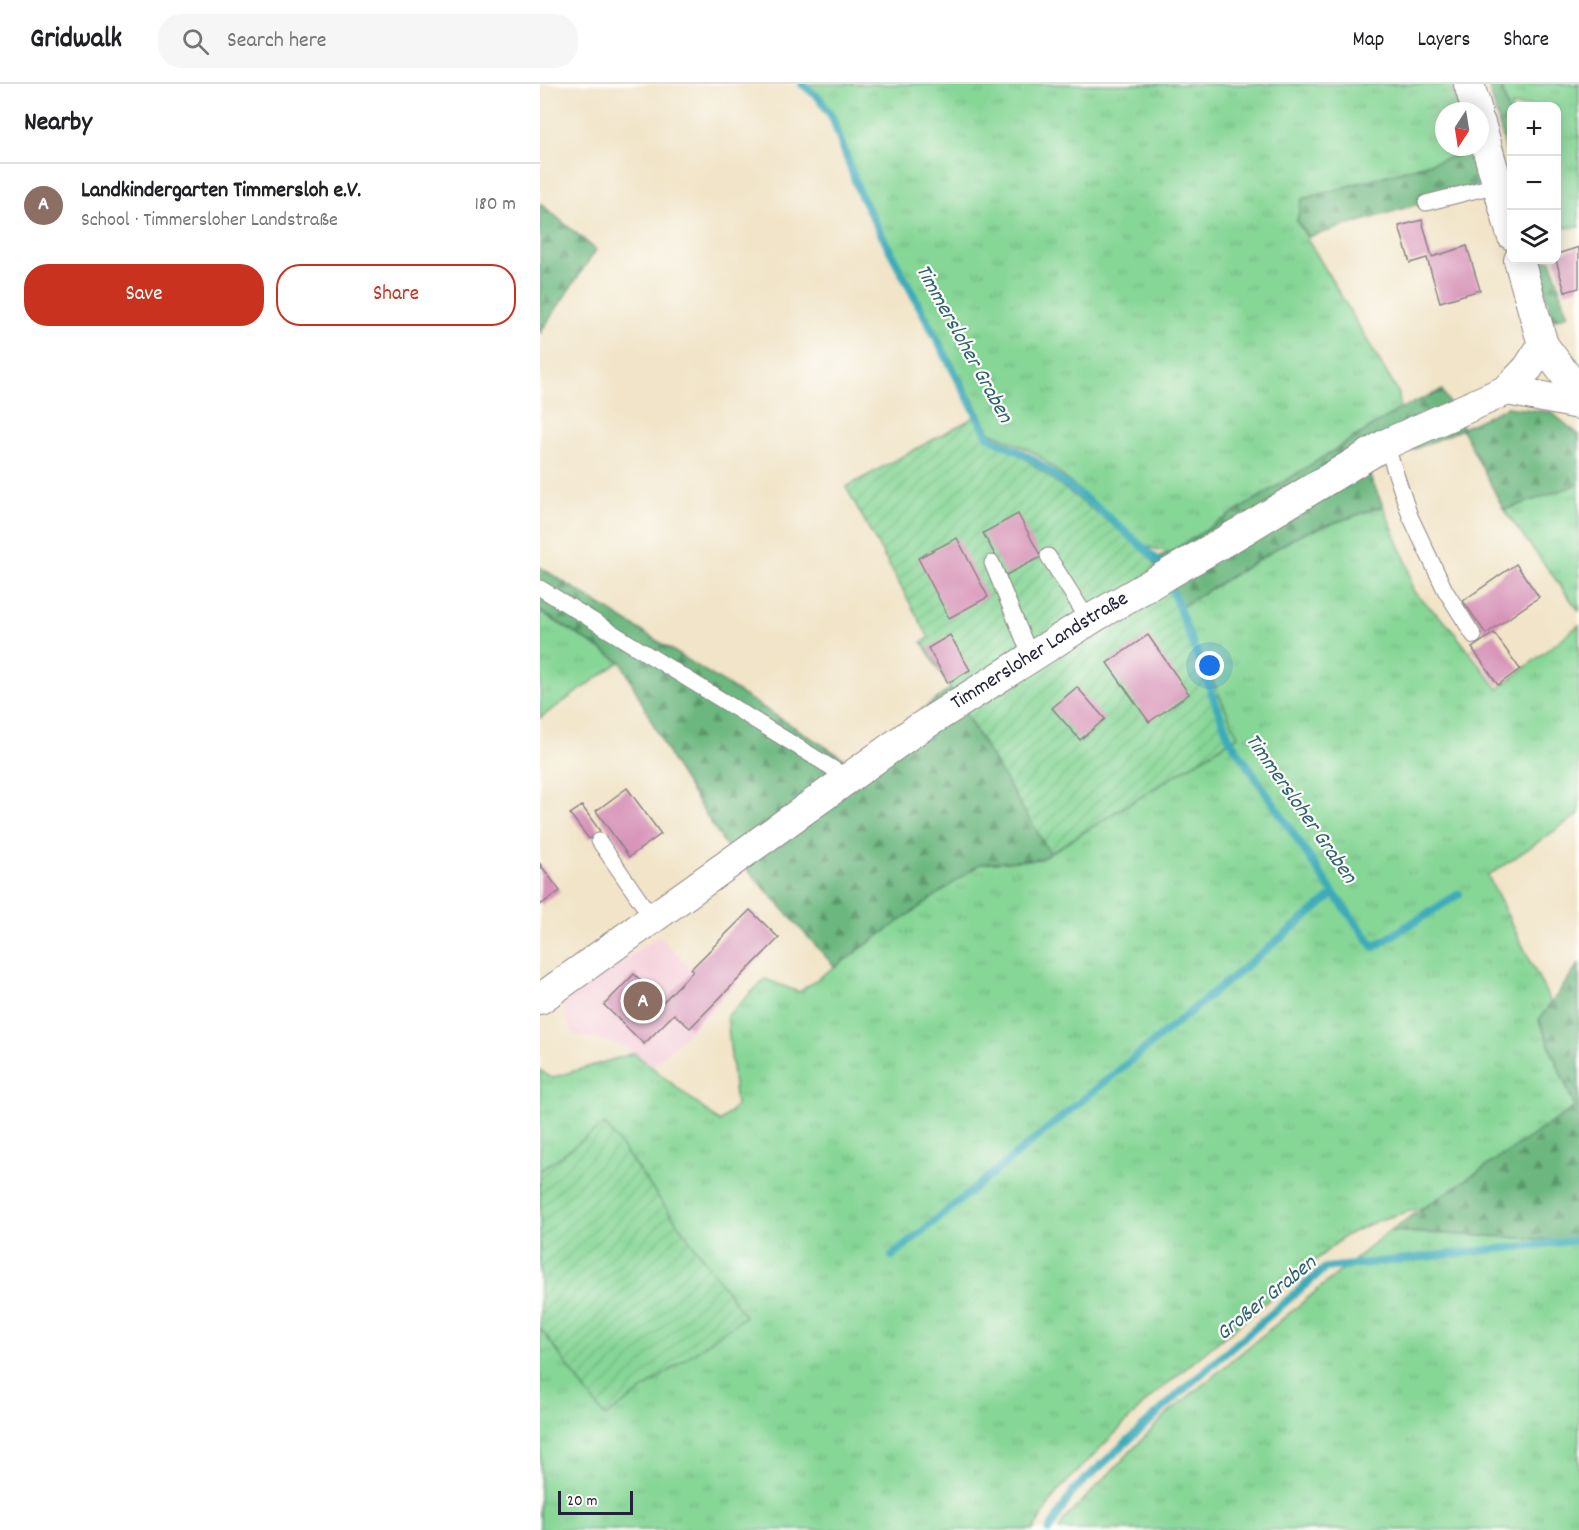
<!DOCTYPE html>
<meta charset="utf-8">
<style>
body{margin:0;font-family:Dekko,sans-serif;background:#f6f6f6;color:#202124}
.controls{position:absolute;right:18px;top:18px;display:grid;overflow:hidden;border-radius:12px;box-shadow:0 3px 15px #0003}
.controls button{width:54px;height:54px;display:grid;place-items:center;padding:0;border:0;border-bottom:2px solid #e0e0e0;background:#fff;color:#202124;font:30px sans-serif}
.compass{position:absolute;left:895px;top:18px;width:54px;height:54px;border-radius:50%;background:#fff;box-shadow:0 3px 15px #0003;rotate:192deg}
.scale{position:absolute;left:18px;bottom:15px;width:75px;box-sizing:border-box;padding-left:6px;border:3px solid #22223b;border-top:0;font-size:16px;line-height:21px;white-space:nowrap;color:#22223b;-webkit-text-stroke:4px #fdfcf7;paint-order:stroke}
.you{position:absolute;left:670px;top:582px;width:21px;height:21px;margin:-15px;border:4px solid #fff;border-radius:50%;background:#1a73e8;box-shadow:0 0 0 9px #1a73e833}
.badge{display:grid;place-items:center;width:39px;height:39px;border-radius:50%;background:#c8321e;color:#fff;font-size:20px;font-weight:700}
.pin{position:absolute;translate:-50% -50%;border:3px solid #fff;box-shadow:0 2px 6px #0006}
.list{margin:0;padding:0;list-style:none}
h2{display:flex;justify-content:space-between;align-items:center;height:78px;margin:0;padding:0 24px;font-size:26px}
h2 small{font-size:20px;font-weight:400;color:#757577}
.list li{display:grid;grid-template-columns:39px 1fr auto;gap:18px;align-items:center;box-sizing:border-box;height:84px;padding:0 24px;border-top:2px solid #e0e0e0}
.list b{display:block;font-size:22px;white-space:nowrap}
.list p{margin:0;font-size:20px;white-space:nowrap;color:#757577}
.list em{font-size:20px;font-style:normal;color:#757577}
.actions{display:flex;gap:12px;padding:18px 24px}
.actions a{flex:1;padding:14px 0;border:2px solid #c8321e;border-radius:24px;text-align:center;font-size:21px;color:#c8321e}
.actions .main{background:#c8321e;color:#fff}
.icon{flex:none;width:33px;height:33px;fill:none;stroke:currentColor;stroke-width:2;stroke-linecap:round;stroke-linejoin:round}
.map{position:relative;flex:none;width:1039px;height:1446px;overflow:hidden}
header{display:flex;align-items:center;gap:36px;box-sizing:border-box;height:84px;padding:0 30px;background:#fff;border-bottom:2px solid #e0e0e0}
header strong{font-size:28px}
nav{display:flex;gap:33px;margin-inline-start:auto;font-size:21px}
.search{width:420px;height:54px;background:#f6f6f6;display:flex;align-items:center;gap:15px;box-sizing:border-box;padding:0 21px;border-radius:24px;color:#757577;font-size:22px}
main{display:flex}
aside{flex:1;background:#fff}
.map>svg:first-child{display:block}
.built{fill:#f5cfdb}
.grass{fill:url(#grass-tufts);stroke:#547c68;stroke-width:1.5}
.forest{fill:url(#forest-firs);stroke:#476c5d;stroke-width:1.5}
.garden{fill:url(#garden-furrows);stroke:#547c68;stroke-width:1.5}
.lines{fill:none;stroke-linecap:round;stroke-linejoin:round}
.stream{stroke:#3cabba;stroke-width:8}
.building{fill:#d793b8}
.service-casing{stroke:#8a8382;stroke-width:17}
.minor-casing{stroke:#8a8382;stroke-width:32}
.service{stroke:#fff;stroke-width:15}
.minor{stroke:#fff;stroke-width:30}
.labels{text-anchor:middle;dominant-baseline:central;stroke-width:4.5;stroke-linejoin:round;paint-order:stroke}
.street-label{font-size:21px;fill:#22223b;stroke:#fdfcf7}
.water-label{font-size:22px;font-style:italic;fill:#2e6074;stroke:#fdfcf7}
</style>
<header>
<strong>Gridwalk</strong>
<div class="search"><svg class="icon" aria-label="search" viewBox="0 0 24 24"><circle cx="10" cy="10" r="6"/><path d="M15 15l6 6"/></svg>Search here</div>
<nav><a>Map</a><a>Layers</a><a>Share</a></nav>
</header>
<main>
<aside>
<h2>Nearby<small></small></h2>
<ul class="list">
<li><span class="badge" style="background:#8d6e63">A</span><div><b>Landkindergarten Timmersloh e.V.</b><p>School · Timmersloher Landstraße</p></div><em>180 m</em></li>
</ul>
<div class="actions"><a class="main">Save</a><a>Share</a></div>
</aside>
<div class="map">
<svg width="1039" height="1446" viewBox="0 0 1039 1446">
<defs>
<pattern id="grass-tufts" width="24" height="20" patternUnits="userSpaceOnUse" patternTransform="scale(1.5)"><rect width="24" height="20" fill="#86d696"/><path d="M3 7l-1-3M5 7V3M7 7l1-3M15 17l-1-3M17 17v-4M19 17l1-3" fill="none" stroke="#73b782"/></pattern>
<pattern id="forest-firs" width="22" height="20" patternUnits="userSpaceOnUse" patternTransform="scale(1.5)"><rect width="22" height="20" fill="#6cb77f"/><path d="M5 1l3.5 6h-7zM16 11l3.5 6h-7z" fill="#589469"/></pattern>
<pattern id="garden-furrows" width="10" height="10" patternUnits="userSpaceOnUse" patternTransform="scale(1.5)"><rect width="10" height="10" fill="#86d696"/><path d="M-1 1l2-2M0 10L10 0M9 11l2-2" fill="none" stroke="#73b782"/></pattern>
</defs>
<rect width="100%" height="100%" fill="#fdfcf7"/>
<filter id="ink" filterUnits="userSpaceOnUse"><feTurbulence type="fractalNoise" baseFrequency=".0167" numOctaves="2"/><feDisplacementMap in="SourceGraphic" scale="12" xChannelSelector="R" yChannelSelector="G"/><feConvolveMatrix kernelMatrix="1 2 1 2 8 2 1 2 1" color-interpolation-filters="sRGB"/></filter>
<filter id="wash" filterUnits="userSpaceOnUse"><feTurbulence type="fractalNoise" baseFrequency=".008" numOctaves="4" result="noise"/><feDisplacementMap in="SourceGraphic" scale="24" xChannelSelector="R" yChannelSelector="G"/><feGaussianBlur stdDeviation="1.35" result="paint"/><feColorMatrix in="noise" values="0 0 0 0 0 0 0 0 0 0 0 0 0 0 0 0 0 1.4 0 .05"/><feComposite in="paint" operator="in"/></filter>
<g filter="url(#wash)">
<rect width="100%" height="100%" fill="#f1e4c8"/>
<!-- built -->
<polygon class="built" points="119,852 182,916 113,982 82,961 35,951 25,934 23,917"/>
<!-- grass -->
<g class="grass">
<polygon points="266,0 911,0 919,27 904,27 904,63 929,63 930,68 762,115 757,137 859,310 860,325 631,469 601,461 555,419 495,369 450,348 322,109 295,33 281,12"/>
<polygon points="961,0 1039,0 1039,143 1017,144 1017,22 972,22 971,38"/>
<polygon points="1039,400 1039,527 964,426"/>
<polygon points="843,422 868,482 873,507 910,543 958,605 1039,541 1039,730 948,792 1011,919 999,936 1035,1023 885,1123 839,1136 806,1151 608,1316 518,1407 493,1446 0,1446 0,986 11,994 94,969 180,1038 196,1022 187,932 225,895 259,908 440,780 501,775 698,652 639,524 759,451"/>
<polygon points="0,528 81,577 0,634"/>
<polygon points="849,1147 1039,1157 1039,1446 519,1446 524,1436 626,1331"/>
</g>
<!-- forest -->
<g class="forest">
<polygon points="948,0 961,0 971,38 971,84"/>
<polygon points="930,68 942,101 768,153 757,137 762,115"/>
<polygon points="0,119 56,166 0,249"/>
<polygon points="997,176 1011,176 1028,231 1013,236"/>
<polygon points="902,306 923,344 967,323 1011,328 1039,351 1039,400 964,426 922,345 827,385 843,422 759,451 639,524 612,475 631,468 860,325"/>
<polygon points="0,483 311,679 410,605 510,769 501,775 440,780 295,883 184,759 136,684 81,578 0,527"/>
<polygon points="1039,880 1039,1157 849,1147 1035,1023 999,936"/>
</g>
<!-- garden -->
<g class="garden">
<polygon points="440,330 450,348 582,448 612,475 639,524 698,652 510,769 382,558 389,554 306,403"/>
<polygon points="65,1040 205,1232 65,1333 0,1244 0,1087"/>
</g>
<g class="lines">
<!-- stream -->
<g class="stream">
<polyline points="262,0 279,14 292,33 320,110 448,352 491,374 560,426 622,480"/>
<polyline points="632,506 689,654 794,810 834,863 919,810"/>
<polyline points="352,1172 794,810"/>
<polyline points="509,1446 534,1406 653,1297 785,1184 1039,1156"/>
</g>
</g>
<g id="blocks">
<!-- building -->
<g class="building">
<polygon points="882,136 892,173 927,162 940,206 900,218 887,174 870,179 859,142"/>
<polygon points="1039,163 1039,204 1025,208 1016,176 1017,170"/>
<polygon points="478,430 501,473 466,491 443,449"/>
<polygon points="417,454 448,513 409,534 378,474"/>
<polygon points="976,480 999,513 946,550 923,517"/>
<polygon points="954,549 980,585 958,601 932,564"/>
<polygon points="410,551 430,586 408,599 388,564"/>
<polygon points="608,551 649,610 609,638 567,579"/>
<polygon points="537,603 565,635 540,656 512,624"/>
<polygon points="87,704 121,750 89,773 56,727"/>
<polygon points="42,722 60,747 49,755 30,730"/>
<polygon points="0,780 20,807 0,821"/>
<polygon points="210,826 239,854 150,944 134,930 104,960 64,921 94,890 123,918 153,887 151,885"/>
</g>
</g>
</g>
<g filter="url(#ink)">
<use href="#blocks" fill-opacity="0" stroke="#8a8382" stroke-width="1.5"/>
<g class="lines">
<!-- service casing -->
<g class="service-casing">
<g id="service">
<polyline points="886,119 957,101"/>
<polyline points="846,360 870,432 905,506 934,552"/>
<polyline points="508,472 549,537"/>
<polyline points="452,479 491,573"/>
<polyline points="0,504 310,695"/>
<polyline points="59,757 112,834"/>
</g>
</g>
<!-- minor casing -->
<g class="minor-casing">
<g id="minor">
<polyline points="929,0 937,27"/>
<polyline points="940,39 972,151"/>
<polyline points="979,176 1003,261"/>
<polyline points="967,306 988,284 1003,261 1039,309"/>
<path id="s1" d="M0 915 373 648 556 532 704 446 846 360 967 306 1039 320"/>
</g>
</g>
<!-- service -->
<use href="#service" class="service"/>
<!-- minor -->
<use href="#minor" class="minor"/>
</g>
</g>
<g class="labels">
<!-- street labels -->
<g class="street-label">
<text stroke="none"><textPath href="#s1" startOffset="609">Timmersloher Landstraße</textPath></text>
</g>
<!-- water labels -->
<g class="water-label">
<text transform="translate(423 260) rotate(61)">Timmersloher Graben</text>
<text transform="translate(760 725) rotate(55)">Timmersloher Graben</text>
<text transform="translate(727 1215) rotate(-39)">Großer Graben</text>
</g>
</g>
</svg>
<div class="controls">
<button>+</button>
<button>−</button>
<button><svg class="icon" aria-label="layers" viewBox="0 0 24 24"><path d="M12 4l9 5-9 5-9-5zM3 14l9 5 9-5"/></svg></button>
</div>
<svg class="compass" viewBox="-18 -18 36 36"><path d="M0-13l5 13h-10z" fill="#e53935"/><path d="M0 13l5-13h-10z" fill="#757577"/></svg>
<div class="scale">20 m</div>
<div class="you"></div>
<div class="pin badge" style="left:103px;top:917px;background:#8d6e63">A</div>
</div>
</main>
